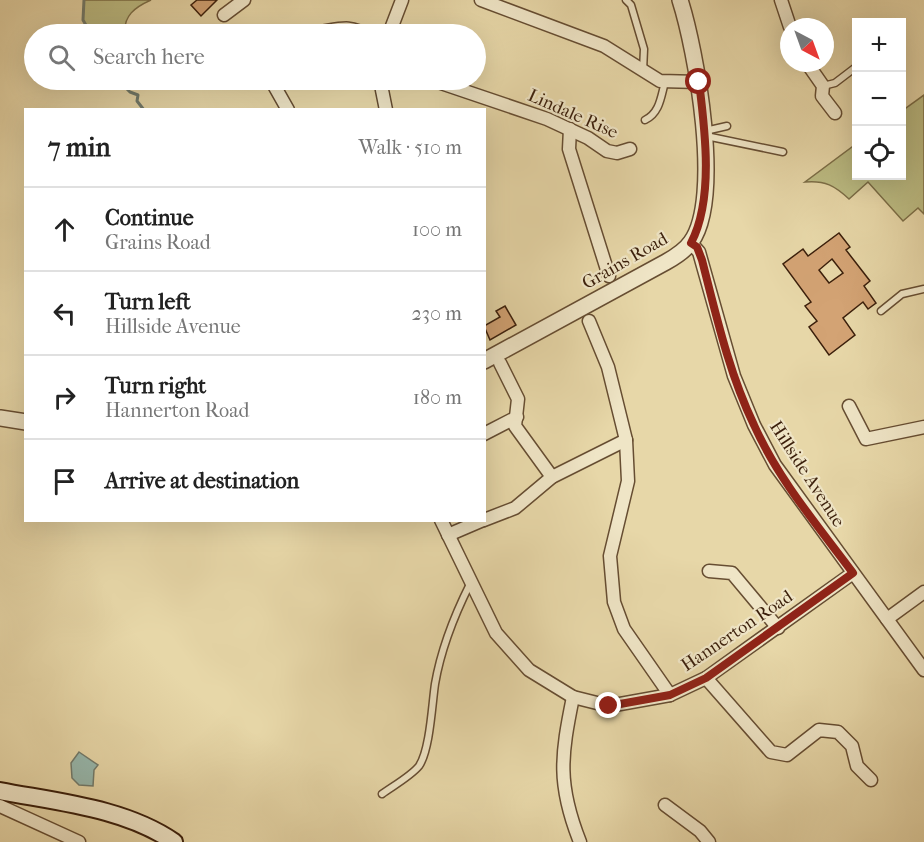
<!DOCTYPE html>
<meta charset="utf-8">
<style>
body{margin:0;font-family:"IM FELL French Canon",serif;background:#f2f2f2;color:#222}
.controls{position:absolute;right:18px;top:18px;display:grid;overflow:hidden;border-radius:0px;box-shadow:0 6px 24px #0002}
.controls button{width:54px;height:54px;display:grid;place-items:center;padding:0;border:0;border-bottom:2px solid #e0e0e0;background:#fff;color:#222;font:30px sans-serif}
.compass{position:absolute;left:780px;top:18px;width:54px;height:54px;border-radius:50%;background:#fff;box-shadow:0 6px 24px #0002;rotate:139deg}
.stop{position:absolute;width:18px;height:18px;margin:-14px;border:4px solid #8f2418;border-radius:50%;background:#fff}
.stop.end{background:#8f2418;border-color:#fff;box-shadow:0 2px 6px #0008}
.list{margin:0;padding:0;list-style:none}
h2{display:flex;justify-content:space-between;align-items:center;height:78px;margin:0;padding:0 24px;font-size:26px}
h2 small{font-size:20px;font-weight:400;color:#767676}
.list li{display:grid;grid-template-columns:39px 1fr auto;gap:18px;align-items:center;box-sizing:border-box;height:84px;padding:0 24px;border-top:2px solid #e0e0e0}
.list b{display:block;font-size:22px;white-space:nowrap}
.list p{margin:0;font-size:20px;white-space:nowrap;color:#767676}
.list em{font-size:20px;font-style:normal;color:#767676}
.icon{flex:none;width:33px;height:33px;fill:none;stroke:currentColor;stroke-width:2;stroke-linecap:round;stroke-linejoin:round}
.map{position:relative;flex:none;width:924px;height:842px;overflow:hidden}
.search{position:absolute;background:#fff;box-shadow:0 6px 24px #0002;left:24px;top:24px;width:462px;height:66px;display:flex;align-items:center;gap:15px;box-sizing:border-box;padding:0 21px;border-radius:33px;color:#767676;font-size:22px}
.panel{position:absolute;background:#fff;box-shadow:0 6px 24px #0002;left:24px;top:108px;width:462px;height:414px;border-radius:0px}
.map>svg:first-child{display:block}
.green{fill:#bcbc83;stroke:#7c6e47;stroke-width:1.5}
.water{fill:#97b8ad;stroke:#727b6c;stroke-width:1.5}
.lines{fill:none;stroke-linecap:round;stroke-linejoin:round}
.stream{stroke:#727b6c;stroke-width:3}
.building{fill:#d3a374;stroke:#3b1f0b;stroke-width:1.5;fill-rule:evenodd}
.service-casing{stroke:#664d32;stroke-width:9}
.minor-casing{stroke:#664d32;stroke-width:15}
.tertiary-casing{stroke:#664d32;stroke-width:18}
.secondary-casing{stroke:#3b1f0b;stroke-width:20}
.service{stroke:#efe5c6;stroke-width:6}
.minor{stroke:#efe5c6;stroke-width:12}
.tertiary{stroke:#efe5c6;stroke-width:15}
.secondary{stroke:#efe5c6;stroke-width:16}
.route{stroke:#8f2418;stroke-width:8}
.labels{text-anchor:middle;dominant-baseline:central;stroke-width:4.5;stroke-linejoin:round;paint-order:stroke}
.street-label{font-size:18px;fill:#3b1f0b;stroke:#efe5c6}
</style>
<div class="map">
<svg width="924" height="842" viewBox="0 0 924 842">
<rect width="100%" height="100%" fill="#e7d7a8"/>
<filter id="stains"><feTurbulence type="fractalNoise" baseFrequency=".00333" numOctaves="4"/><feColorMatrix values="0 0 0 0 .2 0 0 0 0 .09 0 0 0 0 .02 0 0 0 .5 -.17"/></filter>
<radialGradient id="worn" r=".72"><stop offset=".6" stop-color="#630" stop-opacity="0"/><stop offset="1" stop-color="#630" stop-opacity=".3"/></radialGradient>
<!-- green -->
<g class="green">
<path d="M84 0H151C135 7 123 16 125 34H91L83 20Z"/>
<path d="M924 95V214L918 208 903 221 868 182 849 199C835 186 825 180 805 182L856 144V176H902V111Z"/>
</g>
<!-- water -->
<polygon class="water" points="79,752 98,765 94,770 93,786 79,785 72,778 71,763"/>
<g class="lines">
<!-- stream -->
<g class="stream">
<polyline points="84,0 83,20 91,34"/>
<polyline points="118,80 130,92 138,95 137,101 144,110"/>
</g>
</g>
<!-- building -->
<g class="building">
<polygon points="197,0 217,0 201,16 191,5"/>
<path d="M839 233 850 247 846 250 870 281 864 286 876 303 868 309 863 302 843 318 855 335 829 355 809 327 817 321 805 306 811 302 783 264 803 249 808 256ZM832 259 843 273 829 283 819 270Z"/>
<polygon points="505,306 516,325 490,340 484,326 500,317 496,311"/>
</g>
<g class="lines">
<!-- service casing -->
<g class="service-casing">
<g id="service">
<polyline points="626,0 631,5 644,49 643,71"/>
<path d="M320 29C339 26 353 21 368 34"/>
<polyline points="823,86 835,83 856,67"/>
<path d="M645 120C660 113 661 96 665 82"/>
<polyline points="705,131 727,126"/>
<polyline points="706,136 783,152"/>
<polyline points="881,311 902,294 924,289"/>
<path d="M382 794C393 786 411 776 419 766 430 750 432 704 435 684 441 649 454 616 470 584"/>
</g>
</g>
<!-- minor casing -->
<g class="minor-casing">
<g id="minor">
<polyline points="481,0 604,46 660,81 699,82"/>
<polyline points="781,0 790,27"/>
<polyline points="224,15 244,0"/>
<polyline points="389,34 402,0"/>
<polyline points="807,63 823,86 822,96 835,113"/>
<polyline points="271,80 288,110"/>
<polyline points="380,80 386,110"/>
<polyline points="432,80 547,119 588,138 607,151 617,153 630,149"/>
<polyline points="570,129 569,149 609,276"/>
<polyline points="691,243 699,252 734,376 754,425 775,465 924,670"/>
<polyline points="589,321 608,367 626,440 628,481 610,556 614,602 624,629 670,695"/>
<polyline points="500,363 518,399 515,426 552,477"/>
<polyline points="849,406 866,439 924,427"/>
<polyline points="484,434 517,417"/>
<polyline points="441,520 496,633 529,670 573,697 609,706 670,695 706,678 853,573"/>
<polyline points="484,520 515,508 552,477 626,440"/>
<polyline points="448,535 483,520"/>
<polyline points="709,571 732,573 778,628"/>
<polyline points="887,619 924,592"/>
<polyline points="706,678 771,752 787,755 819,730 838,732 852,746 857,766 871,780"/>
<path d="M573 697C561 756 557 784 580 842"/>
<polyline points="665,805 700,831 709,842"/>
<polyline points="0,806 79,842"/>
</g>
</g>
<!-- tertiary casing -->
<g class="tertiary-casing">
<g id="tertiary">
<path d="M484 361 666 262C675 257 685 251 691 242 723 198 696 50 680 0"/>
<polyline points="0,418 26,422"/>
</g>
</g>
<!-- secondary casing -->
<g class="secondary-casing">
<path id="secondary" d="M0 791C57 802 125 808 174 842"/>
</g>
<!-- service -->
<use href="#service" class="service"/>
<!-- minor -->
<use href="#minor" class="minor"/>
<!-- tertiary -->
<use href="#tertiary" class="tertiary"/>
<!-- secondary -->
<use href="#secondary" class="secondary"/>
</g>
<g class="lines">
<!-- route -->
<path class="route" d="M609 706 670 695 706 678 853 573C818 526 778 479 754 425 729 373 716 315 702 260L697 247 691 243C714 199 705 130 699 82"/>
</g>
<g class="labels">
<!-- street labels -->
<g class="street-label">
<text transform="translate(573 114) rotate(24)">Lindale Rise</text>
<text transform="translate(625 261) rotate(-30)">Grains Road</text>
<text transform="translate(807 474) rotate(57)">Hillside Avenue</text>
<text transform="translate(737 631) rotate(-34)">Hannerton Road</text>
</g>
</g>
<rect width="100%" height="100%" filter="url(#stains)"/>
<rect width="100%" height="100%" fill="url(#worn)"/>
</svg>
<div class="controls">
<button>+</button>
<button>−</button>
<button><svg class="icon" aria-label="locate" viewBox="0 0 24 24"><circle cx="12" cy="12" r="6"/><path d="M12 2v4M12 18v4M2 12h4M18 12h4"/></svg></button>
</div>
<svg class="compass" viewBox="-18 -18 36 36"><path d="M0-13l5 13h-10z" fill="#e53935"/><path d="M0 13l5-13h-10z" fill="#767676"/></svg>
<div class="stop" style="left:699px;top:82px"></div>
<div class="stop end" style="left:609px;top:706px"></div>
<div class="search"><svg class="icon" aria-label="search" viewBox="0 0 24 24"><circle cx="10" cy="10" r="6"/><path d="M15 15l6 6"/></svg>Search here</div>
<section class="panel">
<h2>7 min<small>Walk · 510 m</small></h2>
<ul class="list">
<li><svg class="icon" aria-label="ahead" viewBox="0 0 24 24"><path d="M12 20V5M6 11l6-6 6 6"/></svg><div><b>Continue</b><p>Grains Road</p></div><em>100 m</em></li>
<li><svg class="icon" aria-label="left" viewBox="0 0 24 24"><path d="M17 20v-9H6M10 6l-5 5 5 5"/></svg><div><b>Turn left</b><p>Hillside Avenue</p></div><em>230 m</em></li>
<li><svg class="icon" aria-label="right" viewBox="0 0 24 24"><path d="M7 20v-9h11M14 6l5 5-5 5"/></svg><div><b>Turn right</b><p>Hannerton Road</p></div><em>180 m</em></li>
<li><svg class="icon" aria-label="arrive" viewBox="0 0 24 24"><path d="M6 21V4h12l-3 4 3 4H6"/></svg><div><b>Arrive at destination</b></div></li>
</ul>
</section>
</div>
